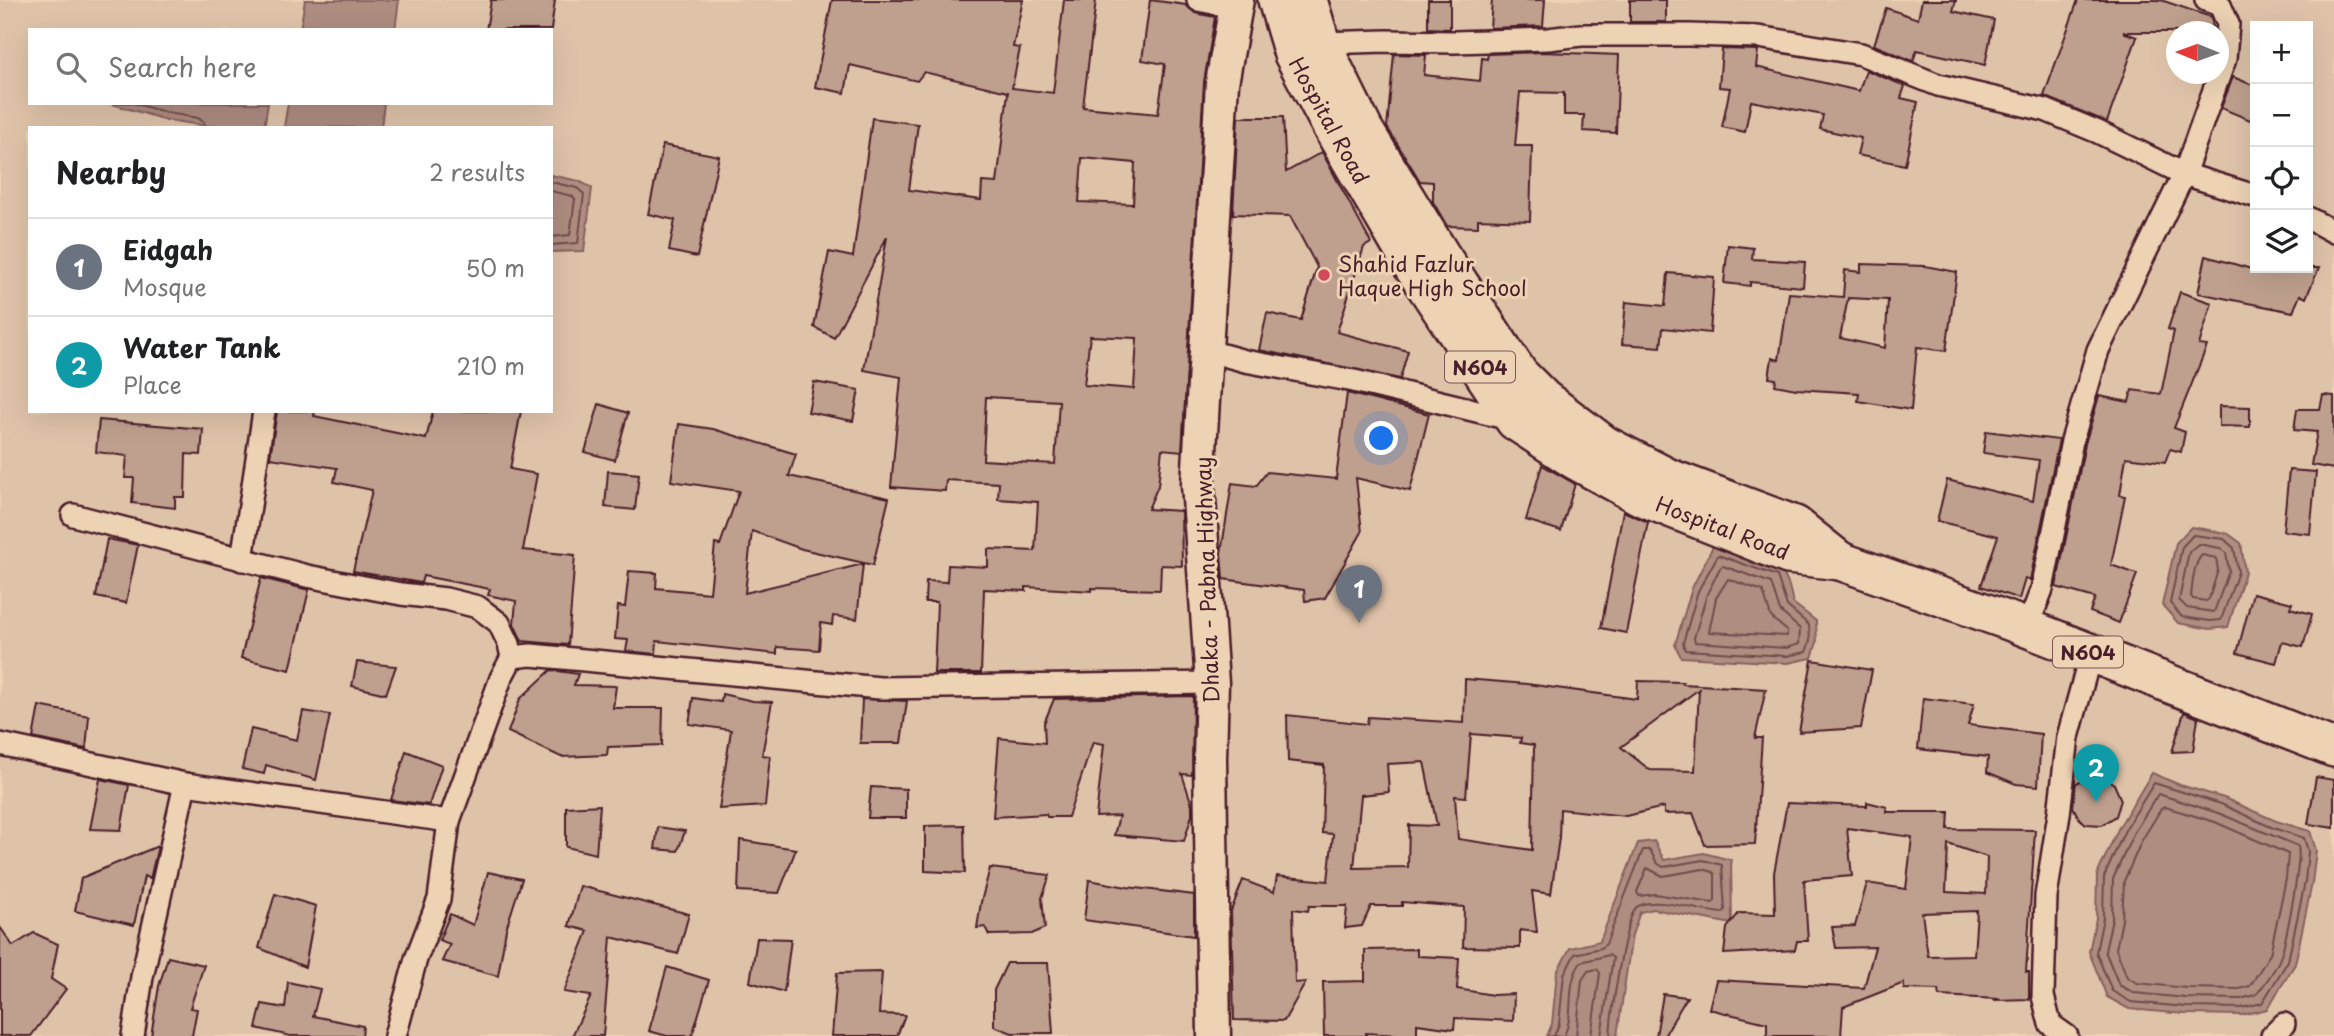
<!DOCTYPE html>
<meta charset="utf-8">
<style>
body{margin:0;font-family:"Playpen Sans",sans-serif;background:#f2f2f2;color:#202124}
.controls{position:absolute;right:21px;top:21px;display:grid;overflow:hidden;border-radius:0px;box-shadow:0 7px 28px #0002}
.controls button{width:63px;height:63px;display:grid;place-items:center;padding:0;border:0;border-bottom:2px solid #e0e0e0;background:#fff;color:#202124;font:35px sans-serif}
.compass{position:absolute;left:2166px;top:21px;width:63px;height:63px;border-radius:50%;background:#fff;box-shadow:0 7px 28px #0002;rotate:271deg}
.you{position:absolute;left:1382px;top:439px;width:24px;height:24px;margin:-18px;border:5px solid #fff;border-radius:50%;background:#1a73e8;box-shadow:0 0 0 10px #1a73e833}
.badge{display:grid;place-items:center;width:46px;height:46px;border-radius:50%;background:#2563eb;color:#fff;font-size:23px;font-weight:700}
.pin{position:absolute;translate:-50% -58px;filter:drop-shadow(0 2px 4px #0008)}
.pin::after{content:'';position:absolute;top:37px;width:24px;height:21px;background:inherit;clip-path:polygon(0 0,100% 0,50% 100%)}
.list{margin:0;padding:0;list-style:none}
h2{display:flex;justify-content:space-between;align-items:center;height:91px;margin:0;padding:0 28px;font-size:30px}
h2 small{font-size:23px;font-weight:400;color:#757577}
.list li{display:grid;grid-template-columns:46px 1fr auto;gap:21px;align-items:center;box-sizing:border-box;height:98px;padding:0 28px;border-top:2px solid #e0e0e0}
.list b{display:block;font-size:26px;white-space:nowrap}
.list p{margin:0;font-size:23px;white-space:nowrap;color:#757577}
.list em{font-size:23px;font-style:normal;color:#757577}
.icon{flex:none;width:38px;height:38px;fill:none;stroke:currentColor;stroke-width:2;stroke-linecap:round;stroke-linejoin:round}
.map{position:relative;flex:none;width:2334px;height:1036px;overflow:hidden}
.search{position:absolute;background:#fff;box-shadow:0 7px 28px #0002;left:28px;top:28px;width:525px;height:77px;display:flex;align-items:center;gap:18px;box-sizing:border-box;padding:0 24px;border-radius:0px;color:#757577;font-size:26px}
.panel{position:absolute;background:#fff;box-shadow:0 7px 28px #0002;left:28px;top:126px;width:525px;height:287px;border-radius:0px}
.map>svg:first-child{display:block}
.built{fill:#dfc3a9;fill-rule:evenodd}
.water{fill:#af8d80;stroke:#87615e;stroke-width:2}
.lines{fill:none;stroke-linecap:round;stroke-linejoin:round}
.shore{stroke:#724b4d;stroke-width:2}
.building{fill:#bfa08e;stroke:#4a1f2b;stroke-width:2;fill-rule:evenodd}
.street-casing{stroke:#4a1f2b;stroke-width:26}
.primary-casing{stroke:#4a1f2b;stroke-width:37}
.highway-casing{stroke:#4a1f2b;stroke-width:42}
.street{stroke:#edd2b4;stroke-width:21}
.primary{stroke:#edd2b4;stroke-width:32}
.highway{stroke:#edd2b4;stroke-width:37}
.poi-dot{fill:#d1495b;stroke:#edd2b4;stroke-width:2.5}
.labels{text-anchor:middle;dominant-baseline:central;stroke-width:6;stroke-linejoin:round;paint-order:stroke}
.shield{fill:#edd2b4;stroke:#7b5554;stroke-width:2}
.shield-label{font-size:19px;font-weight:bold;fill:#4a1f2b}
.street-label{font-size:21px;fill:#4a1f2b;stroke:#edd2b4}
.poi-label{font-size:21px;fill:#4a1f2b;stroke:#edd2b4;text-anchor:start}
</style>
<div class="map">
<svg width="2334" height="1036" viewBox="0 0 2334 1036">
<rect width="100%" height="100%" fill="#edd2b4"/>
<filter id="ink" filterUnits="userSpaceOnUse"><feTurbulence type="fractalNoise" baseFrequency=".0143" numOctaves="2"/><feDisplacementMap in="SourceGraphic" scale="14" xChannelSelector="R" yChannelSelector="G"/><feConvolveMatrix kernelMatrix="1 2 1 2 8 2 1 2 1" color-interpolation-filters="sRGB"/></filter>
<g filter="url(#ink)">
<!-- built -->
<path class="built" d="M0 0H2334V1036H0ZM2255 26H2308V268H2255ZM30 30H551V103H30ZM2176 32H2218V74H2176ZM30 128H551V411H30Z"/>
<!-- water -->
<g class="water">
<polygon points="305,0 399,0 395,30 300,30"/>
<polygon points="109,103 268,103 264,128 223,128 166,120"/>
<polygon points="288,103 384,103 381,128 284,127"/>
<polygon points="551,175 579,181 592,188 584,251 551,252"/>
<polygon points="2191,527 2227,533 2241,543 2245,572 2228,627 2210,629 2178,623 2162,605 2176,543"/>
<polygon points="1713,546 1782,570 1789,586 1793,603 1816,621 1817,642 1812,658 1788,663 1681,657 1675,645 1692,588"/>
<polygon points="2152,773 2180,785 2224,798 2276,821 2310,831 2316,850 2312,883 2295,964 2267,1009 2242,1015 2185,1014 2129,1009 2107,997 2089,952 2096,918 2097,875 2119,827"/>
<polygon points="1654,841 1664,860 1704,853 1731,860 1732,924 1653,909 1640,912 1632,935 1617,1036 1547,1036 1552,1024 1557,972 1570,948 1600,941 1638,843"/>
</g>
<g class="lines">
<!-- shore -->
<g class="shore">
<polyline points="133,103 168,113 198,118 204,122 205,128"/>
<polyline points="551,182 577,188 584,194 578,243 551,245"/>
<polyline points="551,191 572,196 575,199 570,235 551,237"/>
<polygon points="2193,535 2224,539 2234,548 2238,572 2221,620 2210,621 2182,617 2170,603 2182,547"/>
<polygon points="2198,544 2220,548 2226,553 2229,571 2214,612 2187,608 2179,600 2189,552"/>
<polygon points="1718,555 1777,576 1787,606 1809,625 1810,641 1806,652 1787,656 1685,650 1683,643 1698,591"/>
<path d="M2202 555 2216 558 2218 570 2209 599 2206 601 2193 599 2191 596C2193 582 2193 565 2202 555Z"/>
<polygon points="1723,566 1771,583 1780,611 1800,629 1799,644 1786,648 1695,642 1694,638 1707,594 1720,568"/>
<polygon points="1728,579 1763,591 1771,617 1787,631 1787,636 1709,632 1716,598"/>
<polygon points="2154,783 2221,804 2273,828 2304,838 2308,851 2305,882 2288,961 2262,1003 2241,1008 2186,1007 2131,1002 2112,991 2096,952 2103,918 2104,877 2125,830"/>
<path d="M2158 794 2218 813 2298 846C2302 860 2286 942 2280 958 2275 971 2264 985 2256 995L2240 999 2186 998 2134 993 2119 985 2105 951 2112 919 2113 879 2133 834Z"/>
<polygon points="2165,807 2215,822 2288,854 2286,879 2270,954 2250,986 2239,989 2187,988 2137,983 2127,977 2116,949 2122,920 2124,881 2142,840 2161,809"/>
<polygon points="1647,868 1663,876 1703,869 1713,872 1715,874 1715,901 1712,903 1655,894 1639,896 1637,892"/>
<path d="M1554 1036 1559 1024 1564 974 1575 954 1601 948 1606 944 1643 850H1650L1657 863 1663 867 1703 860 1722 865 1725 910 1723 913C1700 912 1659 896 1638 906 1625 912 1611 1018 1610 1036"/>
<path d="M1564 1036C1576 1011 1564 987 1581 962L1609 955 1613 958 1601 1036"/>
<polyline points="1576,1036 1582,980 1588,971 1597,969 1600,973 1591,1036"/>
</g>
</g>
<!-- building -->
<g class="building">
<polygon points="491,0 555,0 551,30 486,30"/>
<path d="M832 0H1023L1013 47 1020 48 1012 88 1053 93 1064 0H1096L1083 107 1158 114 1165 64 1142 60 1150 0 1186 5 1195 13 1215 17 1204 82 1182 451 1162 449 1158 486 1148 509 1181 511 1182 566 1161 565 1160 590 1092 588V591L1026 587V591L984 589 981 673H934L937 602H925L926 581 947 582 948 565 988 567V549L1035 551 1038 502 998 499 999 483 946 480 945 491 891 487 901 377 864 370 887 237 834 338 814 327 829 252 853 257 872 118 918 124 909 190 981 200 982 182 997 183 1008 92 924 72 917 81 850 65 845 93 815 87ZM1082 158 1135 163 1133 204 1079 202ZM1090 336 1137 338 1134 389 1084 385ZM986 397 1059 401 1055 464 983 460Z"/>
<polygon points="1428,0 1450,0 1450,29 1428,28"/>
<polygon points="1492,0 1545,0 1543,26 1490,28"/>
<rect x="1630" y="0" width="36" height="22"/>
<polygon points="1922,0 1956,0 1953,11 1994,20 1985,65 1917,50 1913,61 1874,45 1886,8 1918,19"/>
<polygon points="2078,0 2161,0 2211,17 2214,32 2123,32 2137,37 2107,122 2044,96"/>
<polygon points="1722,49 1758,50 1756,67 1859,91 1866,70 1905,86 1901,98 1918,102 1905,165 1857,155 1861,138 1820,129 1823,115 1751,101 1745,132 1722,127 1730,88 1719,87"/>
<polygon points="1543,52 1619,55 1616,133 1583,131 1584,115 1564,115 1564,93 1520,92 1515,146 1532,146 1530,221 1478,219 1478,227 1447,226 1433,202 1433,182 1420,181 1387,127 1394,54 1426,55 1424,75 1480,81 1482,58 1487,59 1488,54"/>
<polygon points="2233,77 2255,86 2255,122 2221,108"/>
<polygon points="1238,117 1283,117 1286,172 1322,152 1371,243 1364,247 1337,332 1408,351 1400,379 1259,350 1267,313 1301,320 1317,267 1290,216 1233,214"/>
<polygon points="663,145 719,156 697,257 669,251 675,220 648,214"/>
<polygon points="1728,245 1753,248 1752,259 1805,262 1803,287 1750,282 1750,286 1724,283"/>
<polygon points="2206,256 2269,274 2271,268 2319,268 2306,298 2300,295 2293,312 2198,293"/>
<path d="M1861 264 1925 266 1957 272 1946 351 1917 347 1911 410 1858 401 1859 393 1796 389 1775 385 1776 379 1769 378 1772 358 1779 360 1789 293 1843 297 1845 270 1861 272ZM1848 298 1888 300 1885 348 1840 338Z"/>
<polygon points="1668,273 1714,277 1710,333 1663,328 1661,347 1622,344 1626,302 1665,306"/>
<polygon points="2180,292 2212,303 2199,345 2207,346 2174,428 2185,432 2181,452 2170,449 2165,462 2126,457 2120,495 2125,496 2111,565 2137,574 2119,623 2090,612 2095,598 2056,587 2085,444 2099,396 2129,402 2132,390 2161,394 2174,331 2168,329"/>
<polygon points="814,382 859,390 853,421 808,412"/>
<polygon points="1347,393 1429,414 1410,491 1356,478 1362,532 1325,598 1305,601 1304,590 1223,579 1221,553 1232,483 1256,486 1267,472 1336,479"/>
<polygon points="2323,395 2334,396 2334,469 2311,465 2317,432 2294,430 2297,409 2320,409"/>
<polygon points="599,404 628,413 615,460 585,452"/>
<polygon points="2219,406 2250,407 2250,427 2219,426"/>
<polygon points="277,411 315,411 314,416 426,439 433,411 521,411 510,469 537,474 523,550 575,555 568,645 522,641 514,624 516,601 488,595 490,589 423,576 421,583 353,571 372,490 334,482 337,468 270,458"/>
<polygon points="99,420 203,429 201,455 186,454 185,497 175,497 175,508 132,503 134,478 125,478 127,456 96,452"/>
<polygon points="679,424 713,429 796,454 789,476 889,498 873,565 802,549 752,531 745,593 863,564 857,619 833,616 832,625 821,623 819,650 777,647 777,654 657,641 656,654 626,651 628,640 615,639 618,606 625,607 629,571 657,573 656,588 710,593 715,544 720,545 739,491 671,481"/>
<polygon points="1986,431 2059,440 2030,580 2025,579 2019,599 1981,586 1998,536 1937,521 1947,480 2033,501 2039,460 1983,453"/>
<polygon points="1542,465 1575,484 1561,531 1526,520"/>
<polygon points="2289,470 2316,472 2310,534 2283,531"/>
<polygon points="608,471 639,474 635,510 605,507"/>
<polygon points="1623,511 1648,522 1626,633 1601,628"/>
<polygon points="107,539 138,545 126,603 96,597"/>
<polygon points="261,578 309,590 290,670 241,658"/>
<polygon points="2253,593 2292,603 2290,608 2312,614 2303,647 2282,642 2276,663 2237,653"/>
<polygon points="1812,660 1872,670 1861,728 1799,732"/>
<polygon points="357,662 396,666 386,694 352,686"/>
<polygon points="551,670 578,674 574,685 616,686 613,708 663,708 662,745 608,747 607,755 561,757 508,732 520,699"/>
<path d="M1465 679 1527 684 1637 699 1638 681 1683 682V684L1766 689 1755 738H1762L1755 844 1705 845 1693 813 1664 814V807L1626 816 1560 809 1559 838 1551 894 1532 891 1537 932 1520 930V948L1463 947 1464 907 1402 902V906H1371L1362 926 1345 928 1347 906H1309L1308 911 1293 909 1295 983 1306 982 1284 1021 1234 1020 1231 911 1243 880 1274 892 1277 876 1328 881 1333 834 1322 833 1324 765 1288 761 1287 715 1367 724 1368 717 1464 723ZM1699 689 1695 771 1650 770 1621 747ZM1471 734 1521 738 1520 743 1534 745 1532 850 1458 839 1455 796 1466 797ZM1424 762 1437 826 1409 825 1408 867 1354 868 1361 795 1389 792 1387 764Z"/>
<polygon points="722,694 753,701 772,702 762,755 770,756 765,806 719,809 731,730 689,724 693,698 721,702"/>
<polygon points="1193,696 1192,775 1182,774 1192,805 1192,815 1184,841 1114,835 1119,816 1096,817 1104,744 1093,742 1068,817 1047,817 1046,814 993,817 999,738 1045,743 1044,723 1054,699"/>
<polygon points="1923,698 1974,704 1968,725 2041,734 2038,786 2016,784 1987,772 1988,757 1918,749"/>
<polygon points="862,699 907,701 901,743 860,743"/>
<polygon points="39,706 89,716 86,749 33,738"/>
<polygon points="303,711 330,715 316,780 266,765 264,774 242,769 251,729 297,740"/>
<polygon points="2184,712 2198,718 2193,751 2172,752"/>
<polygon points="406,751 442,765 429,805 391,800"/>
<polygon points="2093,777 2108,780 2114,784 2121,800 2116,816 2102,825 2086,824 2079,818 2073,807 2076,783"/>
<polygon points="2316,777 2334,780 2334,828 2308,824"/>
<polygon points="100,779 129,785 121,830 90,829"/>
<polygon points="871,787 906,789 906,818 868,818"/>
<path d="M1867 802 1887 807V812H1949L1948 829 2035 830 2026 972H2029V999L1996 1000 1997 999 1939 996 1938 990 1904 989V983L1843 1007 1841 1036H1767V1023L1709 1009 1716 980 1864 988 1875 947 1836 948 1832 927 1855 926 1867 883 1906 889 1912 837 1847 828 1852 876 1804 880 1808 941H1797L1795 950 1724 954 1727 928 1739 913 1775 914 1774 873 1787 803 1867 806ZM1948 844 1987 857 1986 894 1946 892ZM1977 911 1974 955 1928 956 1922 913Z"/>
<polygon points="600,805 596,854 566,847 566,807"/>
<polygon points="964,825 965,873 925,871 925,826"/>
<polygon points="658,827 685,831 678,851 655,849"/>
<polygon points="740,840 796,849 779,893 738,891"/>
<polygon points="158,846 150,879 144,876 134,925 75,911 81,878"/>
<polygon points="990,868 1050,875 1042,898 1045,928 1032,934 989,935 985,927 977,928 981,902"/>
<polygon points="488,872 522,879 506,929 498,976 442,961 450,944 439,940 450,914 473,925"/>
<polygon points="1089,880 1127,887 1194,895 1194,936 1084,920"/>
<polygon points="580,886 689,914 678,954 611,937 603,1036 572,1036 591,996 564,992 588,931 569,926"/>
<polygon points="275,894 316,906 305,967 259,948"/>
<polygon points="0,927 13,946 34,933 58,944 51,979 66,989 31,1036 0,1036"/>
<polygon points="757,938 791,939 784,992 750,982"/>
<polygon points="1417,949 1417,956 1459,958 1457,989 1493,995 1514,994 1513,1021 1455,1018 1454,1029 1417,1024 1417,1036 1366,1033 1366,1036 1324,1036 1323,982 1365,981 1365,950"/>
<polygon points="168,957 204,965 190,1008 197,1009 192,1036 151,1036 159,986"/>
<polygon points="1007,963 1048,963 1053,1033 1012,1033 994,1026 994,990"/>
<polygon points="667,967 709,980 692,1036 667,1036 649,1031"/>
<polygon points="882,972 879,1014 905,1015 897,1036 832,1036 837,973"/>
<polygon points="288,982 320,989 313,1016 363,1026 362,1036 290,1036 256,1028 262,1004 285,1008"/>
<polygon points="1663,994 1687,997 1664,1036 1656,1036"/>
</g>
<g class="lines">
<!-- street casing -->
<g class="street-casing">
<g id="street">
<polyline points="1198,0 1234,7"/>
<polyline points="1321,43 1386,41 1454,42 1548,39 1581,35 1689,35 1758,37 1861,54 1938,85 2045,110 2098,132 2184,174 2255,196"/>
<polyline points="2308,218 2334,232"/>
<polyline points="1205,350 1245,361 1354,381 1514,420"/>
<polyline points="73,515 307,576 401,594 446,599 478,607 499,623 509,644 512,657"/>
<polyline points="242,560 264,411"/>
<polyline points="2027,628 2042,589 2072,441 2098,350 2184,174 2225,59 2228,24 2220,5 2206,0"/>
<polyline points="0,744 185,784 449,821 501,678 512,657 531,655 880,688 1212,683"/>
<polyline points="133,1036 142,977 185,784"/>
<polyline points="395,1036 416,959 439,899 449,821"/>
<polyline points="2067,1036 2050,1024 2043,996 2046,896 2059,814 2068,737 2091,653"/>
<polyline points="2272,1036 2284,1024"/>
</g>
</g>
<!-- primary casing -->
<g class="primary-casing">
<polyline id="primary" points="1214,1036 1210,758 1212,683 1198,484 1222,83 1237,0"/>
</g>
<!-- highway casing -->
<g class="highway-casing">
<g id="highway">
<polyline points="1277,0 1293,54 1332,128 1413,267 1515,421 1573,459 1640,496 1788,555 1840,561 2009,621 2334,748"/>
<polyline points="1308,0 1321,43 1364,130 1440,254 1519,374 1544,399 1605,445 1667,477 1795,525 1840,561"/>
</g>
</g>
<!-- street -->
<use href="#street" class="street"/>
<!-- primary -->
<use href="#primary" class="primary"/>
<!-- highway -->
<use href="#highway" class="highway"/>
</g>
</g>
<!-- markers -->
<circle class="poi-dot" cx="1324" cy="275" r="7"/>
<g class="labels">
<!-- shield labels -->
<g class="shield">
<rect x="1445" y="351.5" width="70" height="31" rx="5"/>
<rect x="2053" y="636.5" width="70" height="31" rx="5"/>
</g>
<g class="shield-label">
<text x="1480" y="367">N604</text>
<text x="2088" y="652">N604</text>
</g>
<!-- street labels -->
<g class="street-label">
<text transform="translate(1330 120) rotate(61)">Hospital Road</text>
<text transform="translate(1723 527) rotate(21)">Hospital Road</text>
<text transform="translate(1206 580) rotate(-92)">Dhaka - Pabna Highway</text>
</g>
<!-- poi labels -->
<g class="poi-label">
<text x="1338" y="263">Shahid Fazlur<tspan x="1338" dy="24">Haque High School</tspan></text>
</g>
</g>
</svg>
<div class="controls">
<button>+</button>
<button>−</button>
<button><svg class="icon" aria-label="locate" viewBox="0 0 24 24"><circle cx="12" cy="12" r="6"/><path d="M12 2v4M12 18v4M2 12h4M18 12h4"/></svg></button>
<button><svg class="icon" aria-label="layers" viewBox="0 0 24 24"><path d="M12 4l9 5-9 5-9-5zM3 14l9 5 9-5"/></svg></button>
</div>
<svg class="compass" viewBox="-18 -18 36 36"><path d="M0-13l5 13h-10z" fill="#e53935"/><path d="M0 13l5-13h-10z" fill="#757577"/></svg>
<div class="you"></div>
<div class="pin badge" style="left:1359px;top:623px;background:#6b7280">1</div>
<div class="pin badge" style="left:2096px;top:802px;background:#0f9aa8">2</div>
<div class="search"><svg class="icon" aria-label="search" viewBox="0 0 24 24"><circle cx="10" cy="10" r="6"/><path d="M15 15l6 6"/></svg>Search here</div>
<section class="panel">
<h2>Nearby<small>2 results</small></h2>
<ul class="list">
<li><span class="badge" style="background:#6b7280">1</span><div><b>Eidgah</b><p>Mosque</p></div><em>50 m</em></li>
<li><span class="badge" style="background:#0f9aa8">2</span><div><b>Water Tank</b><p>Place</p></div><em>210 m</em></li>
</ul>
</section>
</div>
